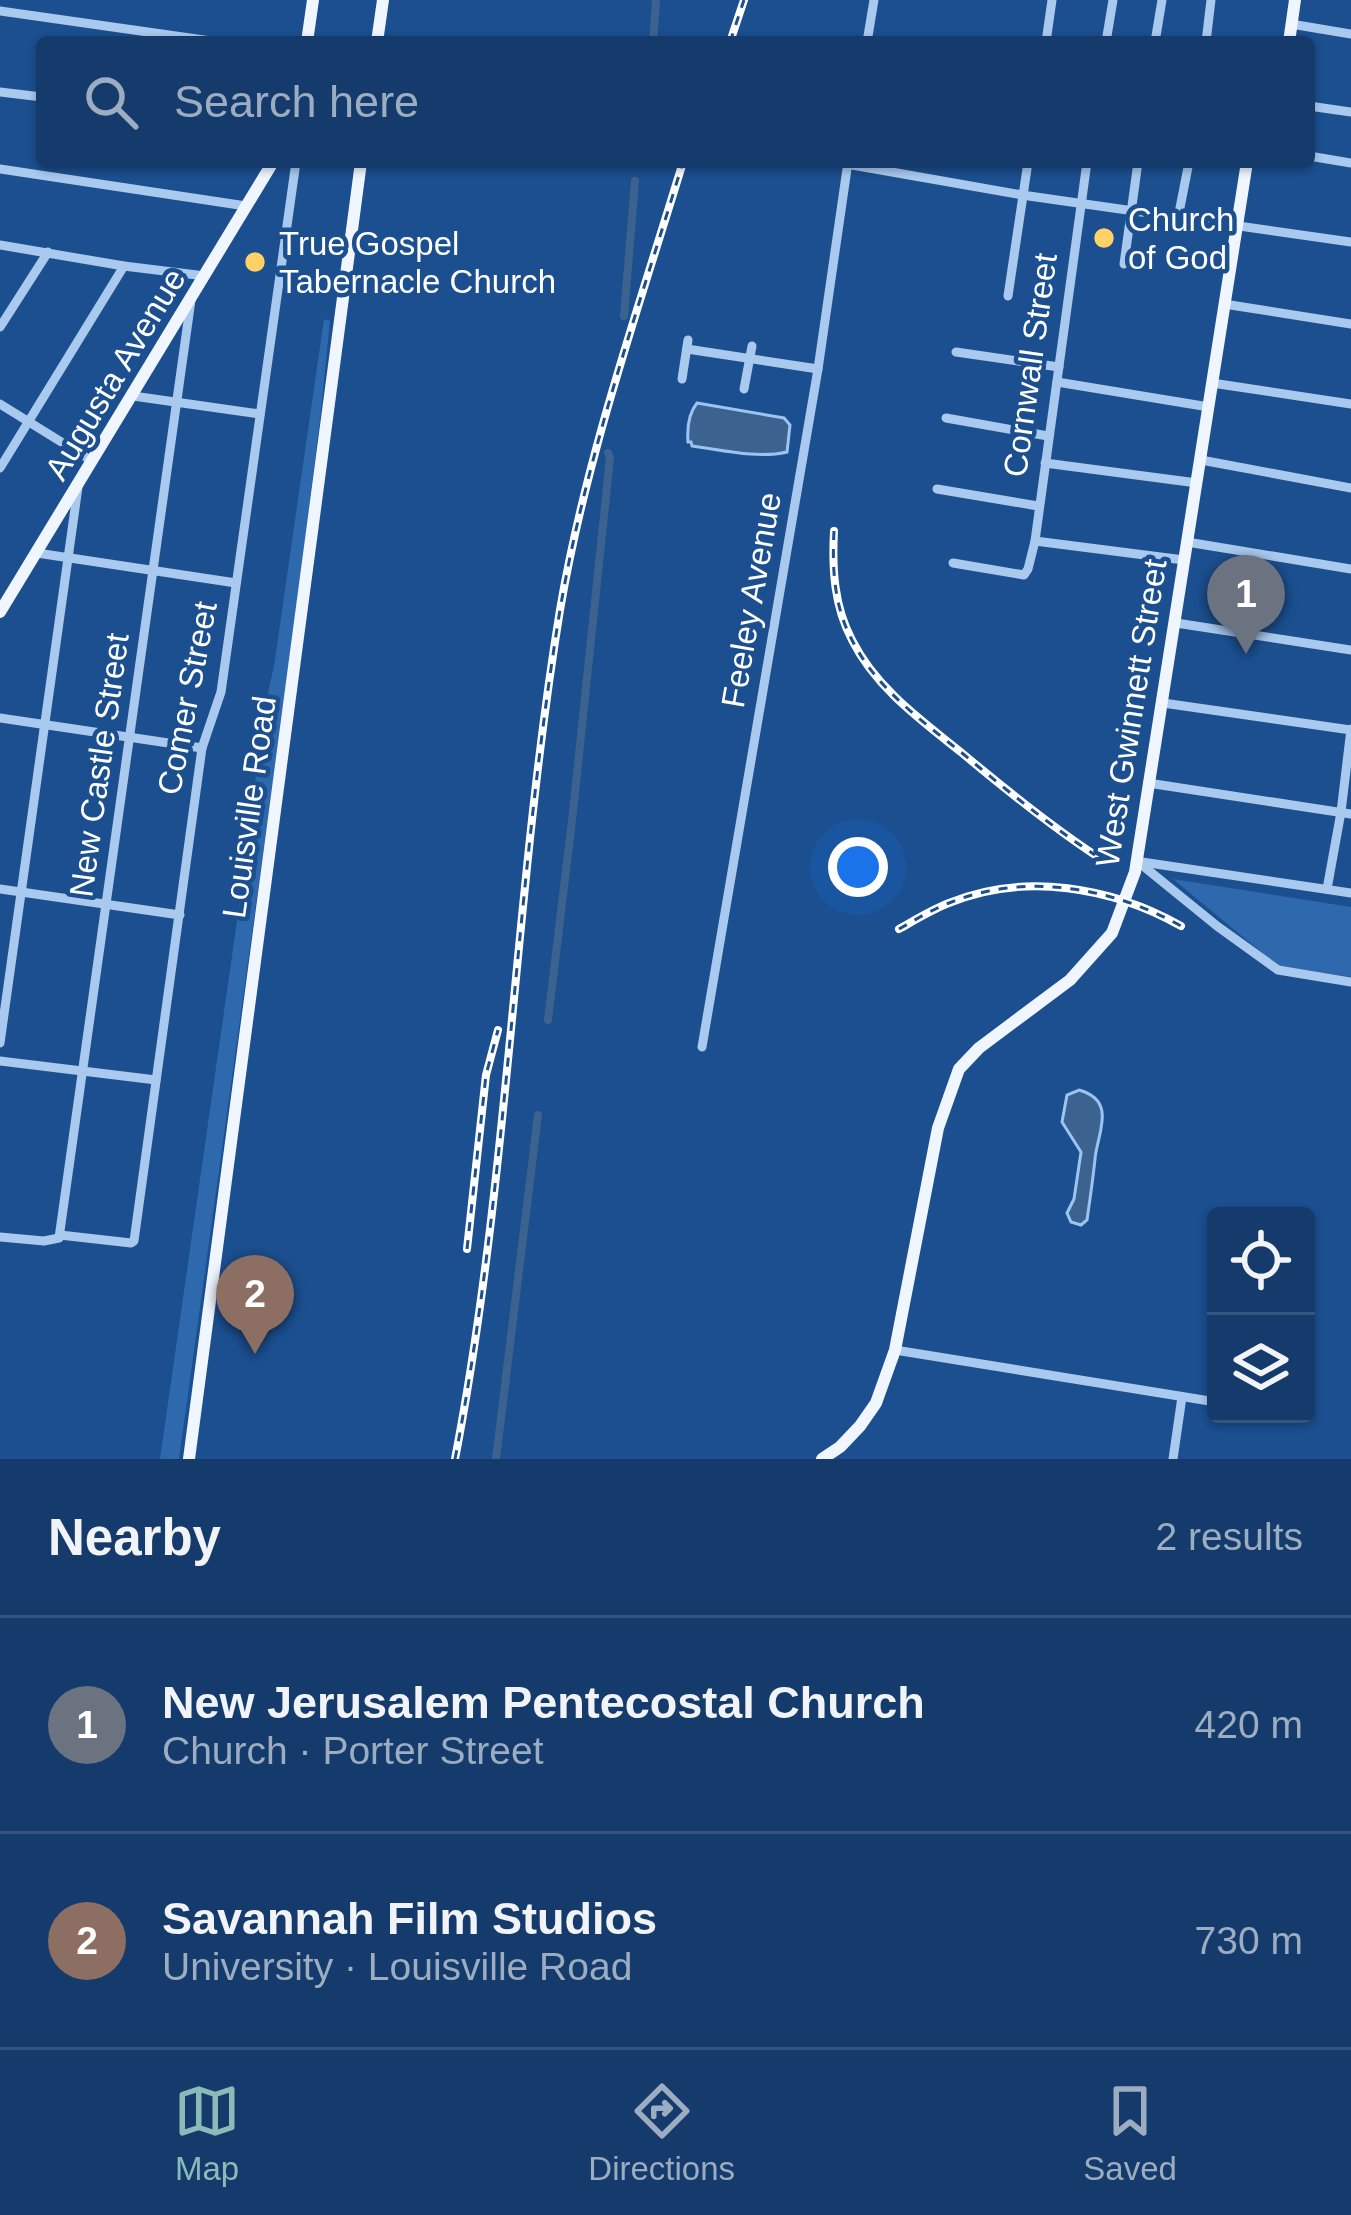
<!DOCTYPE html>
<meta charset="utf-8">
<style>
body{margin:0;font-family:Helvetica,sans-serif;background:#1d4271;color:#f1f3f6}
.controls{position:absolute;right:36px;bottom:36px;display:grid;overflow:hidden;border-radius:12px;box-shadow:0 3px 9px #0004}
.controls button{width:108px;height:108px;display:grid;place-items:center;padding:0;border:0;border-bottom:3px solid #33557e;background:#143b6b;color:#f1f3f6;font:60px sans-serif}
.you{position:absolute;left:858px;top:867px;width:42px;height:42px;margin:-30px;border:9px solid #fff;border-radius:50%;background:#1a73e8;box-shadow:0 0 0 18px #1a73e833}
.badge{display:grid;place-items:center;width:78px;height:78px;border-radius:50%;background:#8bbbb9;color:#fff;font-size:39px;font-weight:700}
.pin{position:absolute;translate:-50% -99px;filter:drop-shadow(0 3px 6px #0008)}
.pin::after{content:'';position:absolute;top:63px;width:42px;height:36px;background:inherit;clip-path:polygon(0 0,100% 0,50% 100%)}
.list{margin:0;padding:0;list-style:none}
h2{display:flex;justify-content:space-between;align-items:center;height:156px;margin:0;padding:0 48px;font-size:51px}
h2 small{font-size:39px;font-weight:400;color:#9dadc1}
.list li{display:grid;grid-template-columns:78px 1fr auto;gap:36px;align-items:center;box-sizing:border-box;height:216px;padding:0 48px;border-top:3px solid #33557e}
.list b{display:block;font-size:45px;white-space:nowrap}
.list p{margin:0;font-size:39px;white-space:nowrap;color:#9dadc1}
.list em{font-size:39px;font-style:normal;color:#9dadc1}
.icon{flex:none;width:66px;height:66px;fill:none;stroke:currentColor;stroke-width:2;stroke-linecap:round;stroke-linejoin:round}
.map{position:relative;flex:none;width:1351px;height:1459px;overflow:hidden}
.search{position:absolute;background:#143b6b;box-shadow:0 3px 9px #0004;left:36px;right:36px;top:36px;height:132px;display:flex;align-items:center;gap:30px;box-sizing:border-box;padding:0 42px;border-radius:12px;color:#9dadc1;font-size:45px}
.sheet{height:588px;background:#143b6b}
nav{display:flex;justify-content:space-around;align-items:center;box-sizing:border-box;height:168px;border-top:3px solid #33557e;background:#143b6b;font-size:33px;color:#9dadc1}
nav a{display:grid;justify-items:center;gap:6px}
nav .on{color:#8bbbb9}
.map>svg:first-child{display:block}
.green{fill:#2e69ad}
.water{fill:#3c6290;stroke:#9cc4f0;stroke-width:3}
.lines{fill:none;stroke-linecap:round;stroke-linejoin:round}
.canal{stroke:#3c6290;stroke-width:8}
.minor{stroke:#a9c9ee;stroke-width:9}
.major{stroke:#f0f6ff;stroke-width:12}
.rail-casing{stroke:#fff;stroke-width:8}
.rail{stroke:#1b4f8f;stroke-width:3;stroke-dasharray:9;stroke-linecap:butt}
.poi-dot{fill:#ffd166;stroke:#1b4f8f;stroke-width:4.5}
.labels{text-anchor:middle;dominant-baseline:central;stroke-width:9;stroke-linejoin:round;paint-order:stroke}
.poi-label{font-size:33px;fill:#fff;stroke:#1b4f8f;text-anchor:start}
.street-label{font-size:33px;fill:#fff;stroke:#1b4f8f}
</style>
<div class="map">
<svg width="1351" height="1459" viewBox="0 0 1351 1459">
<rect width="100%" height="100%" fill="#1b4f8f"/>
<!-- green -->
<g class="green">
<polygon points="324,319 330,321 320,420 289,666 179,1459 160,1459 240,900 264,711 274,666"/>
<polygon points="1173,879 1351,907 1351,977 1278,966"/>
</g>
<!-- water -->
<g class="water">
<path d="M697 403 784 418 790 425 787 452C758 459 722 450 692 446L691 442H688C687 428 688 414 697 403Z"/>
<path d="M1079 1090C1118 1101 1097 1134 1095 1159 1093 1179 1090 1199 1087 1220L1081 1225 1071 1222 1067 1213 1074 1199 1081 1152 1062 1122 1067 1095Z"/>
</g>
<g class="lines">
<!-- canal -->
<g class="canal">
<polyline points="653,42 656,0"/>
<polyline points="624,316 635,181"/>
<polyline points="548,1020 573,812 610,458 608,453"/>
<polyline points="496,1459 538,1115"/>
</g>
<!-- minor -->
<g class="minor">
<polyline points="0,11 218,42"/>
<polyline points="1291,24 1351,34"/>
<polyline points="867,42 874,0"/>
<polyline points="1046,42 1052,0"/>
<polyline points="1106,42 1113,0"/>
<polyline points="1155,42 1162,0"/>
<polyline points="1206,42 1211,0"/>
<polyline points="0,92 42,97"/>
<polyline points="1309,106 1351,112"/>
<polyline points="1309,156 1351,163"/>
<polyline points="835,162 1022,195 1351,242"/>
<polyline points="0,169 246,206"/>
<polyline points="1178,218 1189,162"/>
<polyline points="0,245 124,266 205,276"/>
<polyline points="1124,264 1138,162"/>
<polyline points="1008,296 1028,162"/>
<polyline points="1224,304 1351,324"/>
<polyline points="0,327 48,252"/>
<polyline points="687,349 818,369"/>
<polyline points="956,352 1059,367"/>
<polyline points="682,379 688,340"/>
<polyline points="1057,382 1209,407"/>
<polyline points="1212,383 1351,404"/>
<polyline points="744,389 752,346"/>
<polyline points="133,396 260,414"/>
<polyline points="0,404 92,461"/>
<polyline points="946,418 1048,436"/>
<polyline points="1201,460 1351,488"/>
<polyline points="1045,463 1197,483"/>
<polyline points="0,468 124,266"/>
<polyline points="937,489 1038,506"/>
<polyline points="1035,541 1184,560"/>
<polyline points="1187,542 1351,569"/>
<polyline points="37,553 236,583"/>
<polyline points="953,563 1024,575 1028,569 1035,541 1087,162"/>
<polyline points="1176,623 1351,650"/>
<polyline points="1163,703 1351,730"/>
<polyline points="0,718 202,748"/>
<polyline points="1148,783 1351,814"/>
<polyline points="1137,861 1217,926 1278,970 1351,982"/>
<polyline points="1142,862 1351,893"/>
<polyline points="0,889 180,915"/>
<polyline points="1327,889 1341,812 1351,729"/>
<polyline points="0,1043 78,487"/>
<polyline points="702,1047 818,369 848,162"/>
<polyline points="0,1061 156,1080"/>
<polyline points="60,1235 131,1243 134,1241 202,748 221,692 296,162"/>
<polyline points="0,1237 44,1241 59,1238 191,300"/>
<polyline points="895,1350 1216,1402"/>
<polyline points="1173,1459 1182,1397"/>
</g>
<!-- major -->
<g class="major">
<polyline points="307,42 313,0"/>
<polyline points="377,42 383,0"/>
<polyline points="1289,42 1295,0"/>
<polyline points="0,612 273,162"/>
<polyline points="189,1459 361,162"/>
<polyline points="822,1459 840,1447 860,1426 876,1403 895,1350 938,1128 959,1069 979,1048 1070,980 1112,933 1135,872 1247,162"/>
</g>
<!-- rail casing -->
<g class="rail-casing">
<g id="rail">
<polyline points="730,42 744,0"/>
<path d="M834 531C832 569 834 606 852 640 876 688 921 720 962 753 1005 789 1048 824 1095 855"/>
<path d="M899 929C915 920 931 910 949 903 1024 872 1112 887 1181 926"/>
<polyline points="467,1249 486,1075 498,1030"/>
<path d="M455 1459C509 1179 514 891 560 610 586 457 638 310 683 162"/>
</g>
</g>
<!-- rail -->
<use href="#rail" class="rail"/>
</g>
<!-- markers -->
<g class="poi-dot">
<circle cx="1104" cy="238" r="12"/>
<circle cx="255" cy="262" r="12"/>
</g>
<g class="labels">
<!-- poi labels -->
<g class="poi-label">
<text x="1128" y="219">Church<tspan x="1128" dy="38">of God</tspan></text>
<text x="279" y="243">True Gospel<tspan x="279" dy="38">Tabernacle Church</tspan></text>
</g>
<!-- street labels -->
<g class="street-label">
<text transform="translate(1030 365) rotate(-82)">Cornwall Street</text>
<text transform="translate(115 374) rotate(-59)">Augusta Avenue</text>
<text transform="translate(751 600) rotate(-80)">Feeley Avenue</text>
<text transform="translate(187 698) rotate(-79)">Comer Street</text>
<text transform="translate(1131 713) rotate(-81)">West Gwinnett Street</text>
<text transform="translate(99 765) rotate(-82)">New Castle Street</text>
<text transform="translate(249 807) rotate(-82)">Louisville Road</text>
</g>
</g>
</svg>
<div class="controls">
<button><svg class="icon" aria-label="locate" viewBox="0 0 24 24"><circle cx="12" cy="12" r="6"/><path d="M12 2v4M12 18v4M2 12h4M18 12h4"/></svg></button>
<button><svg class="icon" aria-label="layers" viewBox="0 0 24 24"><path d="M12 4l9 5-9 5-9-5zM3 14l9 5 9-5"/></svg></button>
</div>
<div class="you"></div>
<div class="pin badge" style="left:1246px;top:654px;background:#6b7280">1</div>
<div class="pin badge" style="left:255px;top:1354px;background:#8d6e63">2</div>
<div class="search"><svg class="icon" aria-label="search" viewBox="0 0 24 24"><circle cx="10" cy="10" r="6"/><path d="M15 15l6 6"/></svg>Search here</div>
</div>
<section class="sheet">
<h2>Nearby<small>2 results</small></h2>
<ul class="list">
<li><span class="badge" style="background:#6b7280">1</span><div><b>New Jerusalem Pentecostal Church</b><p>Church · Porter Street</p></div><em>420 m</em></li>
<li><span class="badge" style="background:#8d6e63">2</span><div><b>Savannah Film Studios</b><p>University · Louisville Road</p></div><em>730 m</em></li>
</ul>
</section>
<nav>
<a class="on"><svg class="icon" aria-label="map" viewBox="0 0 24 24"><path d="M3 6l6-2 6 2 6-2v14l-6 2-6-2-6 2zM9 4v14M15 6v14"/></svg>Map</a>
<a><svg class="icon" aria-label="directions" viewBox="0 0 24 24"><path d="M12 3l9 9-9 9-9-9zM9 14v-3h6M13 9l2 2-2 2"/></svg>Directions</a>
<a><svg class="icon" aria-label="saved" viewBox="0 0 24 24"><path d="M7 4h10v16l-5-4-5 4z"/></svg>Saved</a>
</nav>
